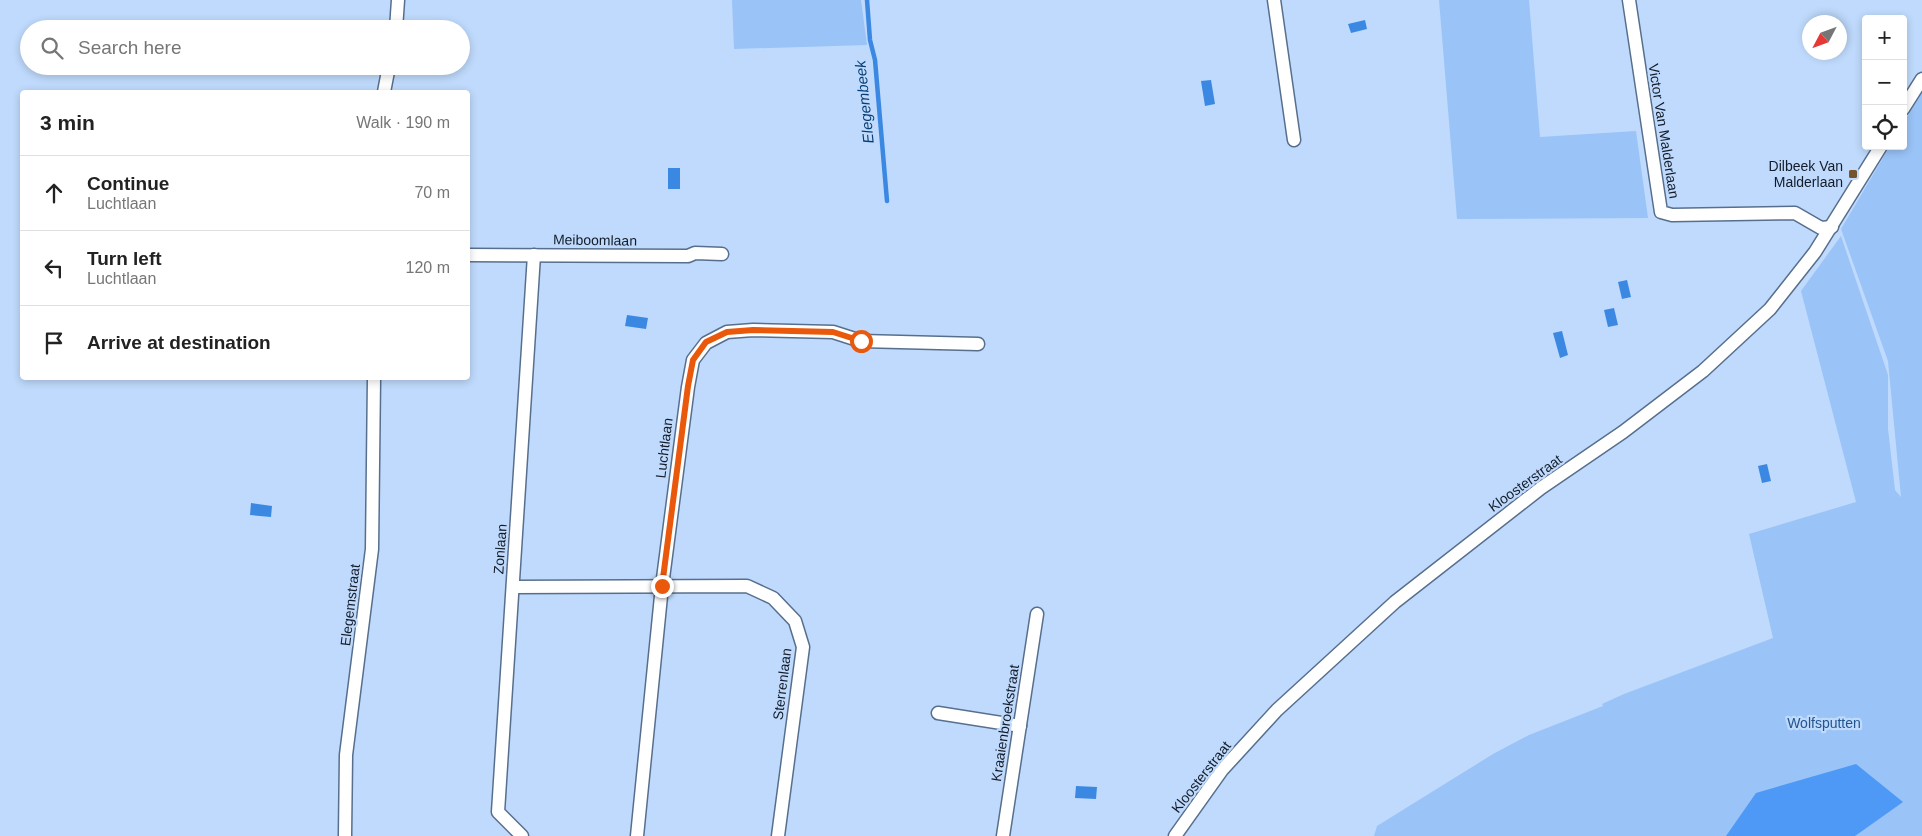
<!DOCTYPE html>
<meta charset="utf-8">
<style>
body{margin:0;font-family:Arial,sans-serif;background:#f2f2f2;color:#222}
.controls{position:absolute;right:15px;top:15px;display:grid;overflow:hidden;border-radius:5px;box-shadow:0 2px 8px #0003}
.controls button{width:45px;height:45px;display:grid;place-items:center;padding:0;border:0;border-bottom:1px solid #e0e0e0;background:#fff;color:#222;font:25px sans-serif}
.compass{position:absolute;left:1802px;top:15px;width:45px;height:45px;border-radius:50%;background:#fff;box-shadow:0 2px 8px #0003;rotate:229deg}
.stop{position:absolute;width:15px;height:15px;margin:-11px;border:4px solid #ea580c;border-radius:50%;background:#fff}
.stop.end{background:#ea580c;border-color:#fff;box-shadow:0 1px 5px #0008}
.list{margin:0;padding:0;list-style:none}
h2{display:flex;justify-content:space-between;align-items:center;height:65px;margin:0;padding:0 20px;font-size:21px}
h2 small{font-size:16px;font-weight:400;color:#767676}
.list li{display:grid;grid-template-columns:32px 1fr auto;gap:15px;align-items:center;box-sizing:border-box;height:75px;padding:0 20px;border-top:1px solid #e0e0e0}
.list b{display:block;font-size:19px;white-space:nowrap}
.list p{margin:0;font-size:16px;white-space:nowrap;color:#767676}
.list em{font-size:16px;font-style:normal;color:#767676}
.icon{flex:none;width:28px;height:28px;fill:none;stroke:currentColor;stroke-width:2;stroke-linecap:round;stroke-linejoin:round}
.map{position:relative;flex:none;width:1922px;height:836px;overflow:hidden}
.search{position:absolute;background:#fff;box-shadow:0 2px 8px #0003;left:20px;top:20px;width:450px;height:55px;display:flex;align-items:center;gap:12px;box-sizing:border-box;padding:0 18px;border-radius:28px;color:#767676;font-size:19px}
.panel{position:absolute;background:#fff;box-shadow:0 2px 8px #0003;left:20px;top:90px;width:450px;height:290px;border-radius:5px}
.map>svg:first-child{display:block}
.green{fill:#9ac3f7}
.forest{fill:#4d99f5}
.water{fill:#3b88e2}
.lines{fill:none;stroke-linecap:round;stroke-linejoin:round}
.stream{stroke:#3b88e2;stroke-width:4.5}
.street-casing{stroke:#576f8d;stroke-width:15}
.street{stroke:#fff;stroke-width:12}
.route{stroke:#ea580c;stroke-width:6}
.poi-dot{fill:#74562a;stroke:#bfdafc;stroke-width:2}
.labels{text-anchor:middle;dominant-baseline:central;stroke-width:4.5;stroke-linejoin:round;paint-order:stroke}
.street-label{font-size:14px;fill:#131c29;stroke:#bfdafc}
.poi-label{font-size:14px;fill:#131c29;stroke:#bfdafc;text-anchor:end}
.park-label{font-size:14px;fill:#225590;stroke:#bfdafc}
.water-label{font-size:15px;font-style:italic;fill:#073e77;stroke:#bfdafc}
</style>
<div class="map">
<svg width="1922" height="836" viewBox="0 0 1922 836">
<rect width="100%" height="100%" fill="#bfdafc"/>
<!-- green -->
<g class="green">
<polygon points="732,0 861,0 867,45 734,49"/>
<polygon points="1439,0 1529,0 1540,137 1636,131 1648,218 1457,219"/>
<polygon points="1922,92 1922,836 1374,836 1377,826 1493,754 1529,735 1603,706 1602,704 1624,694 1773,638 1749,534 1856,502 1801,291 1841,236 1888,375 1888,429 1895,490 1901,497 1888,361 1841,229 1890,146 1903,146 1903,124"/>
</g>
<!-- forest -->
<polygon class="forest" points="1856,764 1903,802 1855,836 1726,836 1756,793"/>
<!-- water -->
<g class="water">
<polygon points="1365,20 1367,29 1351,33 1348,24"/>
<polygon points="1211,80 1215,104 1205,106 1201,81"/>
<rect x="668" y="168" width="12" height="21"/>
<polygon points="1627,280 1631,297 1622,299 1618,282"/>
<polygon points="1614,308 1618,325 1608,327 1604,310"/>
<polygon points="627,315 648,318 646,329 625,326"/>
<polygon points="1562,331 1568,355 1560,358 1553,333"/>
<polygon points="1767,464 1771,481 1762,483 1758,466"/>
<polygon points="251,503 272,506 271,517 250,515"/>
<polygon points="1076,786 1097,787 1096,799 1075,798"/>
</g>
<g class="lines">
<!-- stream -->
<polyline class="stream" points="867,0 870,40 875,60 887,201"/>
<!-- street casing -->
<g class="street-casing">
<g id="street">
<polyline points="1274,0 1294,140"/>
<polyline points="1629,0 1661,212 1672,215 1795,213 1821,228 1832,227"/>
<polyline points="396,29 398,0"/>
<polyline points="384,92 389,66"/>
<polyline points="1903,109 1922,79"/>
<polyline points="468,255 688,256 695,253 722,254"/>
<polyline points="513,587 747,586 773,598 795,621 803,647 778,836"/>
<polyline points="938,713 1020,726"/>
<polyline points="345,836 346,755 372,549 374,378"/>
<polyline points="522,836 498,812 534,255"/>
<polyline points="637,836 662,586 688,387 693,360 706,343 727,332 753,330 833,332 861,341 978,344"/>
<polyline points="1003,836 1037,614"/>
<polyline points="1175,836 1222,770 1277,710 1395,602 1541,488 1623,432 1703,371 1770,309 1815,252 1881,146"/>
</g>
</g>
<!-- street -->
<use href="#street" class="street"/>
</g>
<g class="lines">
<!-- route -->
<polyline class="route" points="662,586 688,386 693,360 706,342 727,332 753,330 833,332 861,341"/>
</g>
<!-- markers -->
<rect class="poi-dot" x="1848" y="169" width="10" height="10" rx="2.5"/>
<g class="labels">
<!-- street labels -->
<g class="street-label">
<text transform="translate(1664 131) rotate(81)">Victor Van Malderlaan</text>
<text transform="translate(595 240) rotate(1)">Meiboomlaan</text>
<text transform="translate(664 448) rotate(-83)">Luchtlaan</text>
<text transform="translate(1525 483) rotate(-36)">Kloosterstraat</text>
<text transform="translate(500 549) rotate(-86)">Zonlaan</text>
<text transform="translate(350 605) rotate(-83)">Elegemstraat</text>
<text transform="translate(782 684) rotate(-83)">Sterrenlaan</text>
<text transform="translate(1005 723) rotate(-81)">Kraaienbroekstraat</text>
<text transform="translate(1201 777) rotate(-52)">Kloosterstraat</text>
</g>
<!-- poi labels -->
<g class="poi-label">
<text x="1843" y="166">Dilbeek Van<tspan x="1843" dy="16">Malderlaan</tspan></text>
</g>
<!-- park labels -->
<g class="park-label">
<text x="1824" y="723">Wolfsputten</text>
</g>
<!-- water labels -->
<g class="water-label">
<text transform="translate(864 102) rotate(-96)">Elegembeek</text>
</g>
</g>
</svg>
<div class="controls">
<button>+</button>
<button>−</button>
<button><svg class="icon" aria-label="locate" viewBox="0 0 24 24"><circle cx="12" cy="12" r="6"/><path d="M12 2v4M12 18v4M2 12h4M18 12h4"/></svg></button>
</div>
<svg class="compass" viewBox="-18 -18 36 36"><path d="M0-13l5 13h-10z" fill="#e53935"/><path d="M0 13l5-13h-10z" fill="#767676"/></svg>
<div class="stop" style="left:861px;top:341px"></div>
<div class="stop end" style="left:662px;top:586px"></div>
<div class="search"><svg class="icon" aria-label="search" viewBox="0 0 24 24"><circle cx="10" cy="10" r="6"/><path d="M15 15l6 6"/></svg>Search here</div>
<section class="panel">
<h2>3 min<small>Walk · 190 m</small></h2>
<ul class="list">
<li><svg class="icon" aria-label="ahead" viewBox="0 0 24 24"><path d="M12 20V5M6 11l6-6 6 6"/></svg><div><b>Continue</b><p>Luchtlaan</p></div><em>70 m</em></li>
<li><svg class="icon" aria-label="left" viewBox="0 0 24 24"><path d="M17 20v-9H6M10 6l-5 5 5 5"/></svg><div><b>Turn left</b><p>Luchtlaan</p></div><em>120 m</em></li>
<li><svg class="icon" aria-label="arrive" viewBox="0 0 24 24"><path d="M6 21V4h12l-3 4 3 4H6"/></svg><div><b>Arrive at destination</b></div></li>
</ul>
</section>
</div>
